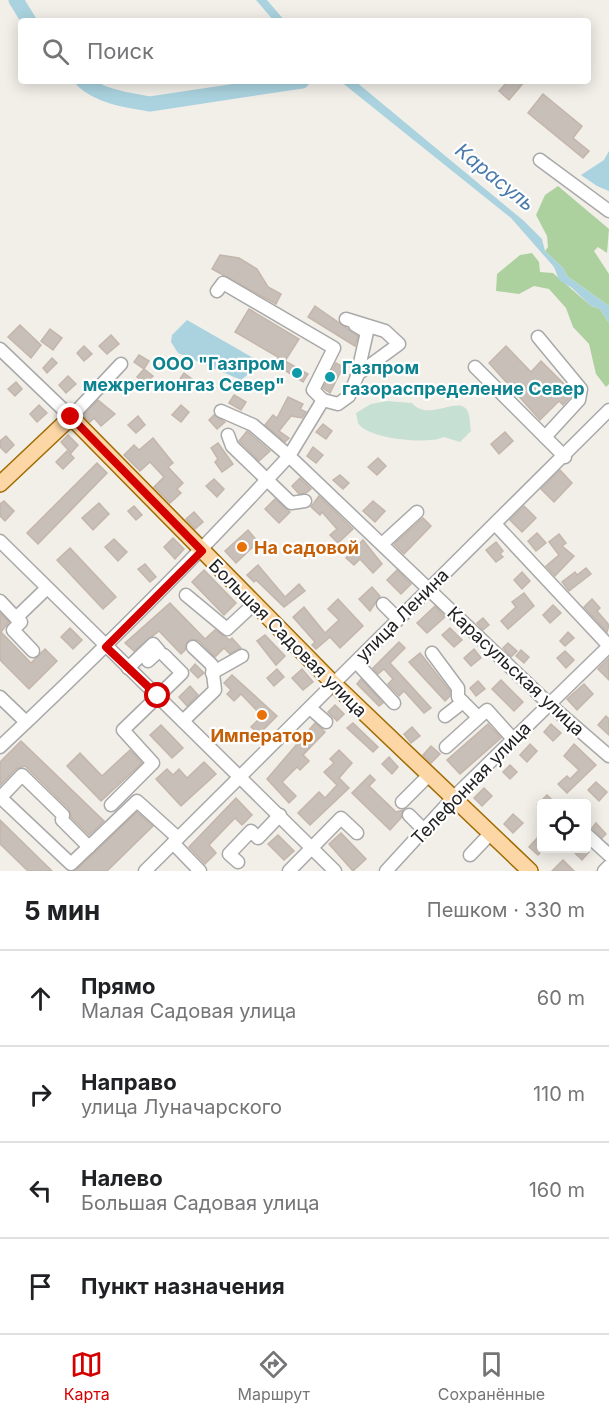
<!DOCTYPE html>
<html lang="ru">
<meta charset="utf-8">
<style>
body{margin:0;font-family:Inter,sans-serif;background:#f6f6f6;color:#202124}
.controls{position:absolute;right:18px;bottom:18px;display:grid;overflow:hidden;border-radius:6px;box-shadow:0 3px 15px #0003}
.controls button{width:54px;height:54px;display:grid;place-items:center;padding:0;border:0;border-bottom:2px solid #e0e0e0;background:#fff;color:#202124;font:30px sans-serif}
.stop{position:absolute;width:18px;height:18px;margin:-14px;border:4px solid #d40000;border-radius:50%;background:#fff}
.stop.end{background:#d40000;border-color:#fff;box-shadow:0 2px 6px #0008}
.list{margin:0;padding:0;list-style:none}
h2{display:flex;justify-content:space-between;align-items:center;height:78px;margin:0;padding:0 24px;font-size:26px}
h2 small{font-size:20px;font-weight:400;color:#757577}
.list li{display:grid;grid-template-columns:39px 1fr auto;gap:18px;align-items:center;box-sizing:border-box;height:96px;padding:0 24px;border-top:2px solid #e0e0e0}
.list b{display:block;font-size:22px;white-space:nowrap}
.list p{margin:0;font-size:20px;white-space:nowrap;color:#757577}
.list em{font-size:20px;font-style:normal;color:#757577}
.icon{flex:none;width:33px;height:33px;fill:none;stroke:currentColor;stroke-width:2;stroke-linecap:round;stroke-linejoin:round}
.map{position:relative;flex:none;width:609px;height:871px;overflow:hidden}
.search{position:absolute;background:#fff;box-shadow:0 3px 15px #0003;left:18px;right:18px;top:18px;height:66px;display:flex;align-items:center;gap:15px;box-sizing:border-box;padding:0 21px;border-radius:6px;color:#757577;font-size:22px}
.sheet{height:462px;background:#fff}
nav{display:flex;justify-content:space-around;align-items:center;box-sizing:border-box;height:84px;border-top:2px solid #e0e0e0;background:#fff;font-size:16px;color:#757577}
nav a{display:grid;justify-items:center;gap:3px}
nav .on{color:#d40000}
.map>svg:first-child{display:block}
.forest{fill:#add19e}
.wetland{fill:#c6e0d4}
.water{fill:#aad3df}
.lines{fill:none;stroke-linecap:round;stroke-linejoin:round}
.river{stroke:#aad3df;stroke-width:15}
.building{fill:#c7bfb8;stroke:#c4b6ab;stroke-width:1.5}
.minor-casing{stroke:#a9a9a9;stroke-width:15}
.major-casing{stroke:#a06b00;stroke-width:18}
.minor{stroke:#fff;stroke-width:12}
.major{stroke:#fcd6a4;stroke-width:15}
.route{stroke:#d40000;stroke-width:8}
.culture-dot{fill:#0f9aa8;stroke:#fff;stroke-width:2}
.food-dot{fill:#e8710a;stroke:#fff;stroke-width:2}
.labels{text-anchor:middle;dominant-baseline:central;stroke-width:4.5;stroke-linejoin:round;paint-order:stroke}
.culture-label{font-size:18px;font-weight:bold;fill:#0d838f;stroke:#fff;text-anchor:end}
.food-label{font-size:18px;font-weight:bold;fill:#c56008;stroke:#fff;text-anchor:start}
.street-label{font-size:18px;fill:#222;stroke:#fff}
.water-label{font-size:20px;font-style:italic;fill:#4a7aab;stroke:#fff}
</style>
<div class="map">
<svg width="609" height="871" viewBox="0 0 609 871">
<rect width="100%" height="100%" fill="#f2efe9"/>
<!-- forest -->
<g class="forest">
<polygon points="558,186 609,229 607,253 598,247 594,251 609,274 609,306 567,276 563,268 545,251 548,247 547,236 536,215 545,195"/>
<polygon points="532,253 539,262 540,272 553,273 591,306 600,309 609,323 609,384 606,387 596,374 589,344 573,327 566,308 549,289 534,286 519,294 496,291 497,274 520,255"/>
</g>
<!-- wetland -->
<path class="wetland" d="M387 401 412 403C429 423 460 393 468 412 470 417 470 425 471 431L460 442 444 437C428 445 367 439 358 423 358 422 356 414 356 413L371 404Z"/>
<!-- water -->
<g class="water">
<polygon points="256,0 267,0 285,21 274,21"/>
<polygon points="340,81 355,81 524,221 542,239 545,251 563,268 567,276 609,306 609,323 600,309 591,306 572,288 559,280 554,267 511,218"/>
<polygon points="609,151 609,191 597,186 581,175 604,160"/>
<polygon points="187,320 257,360 255,369 241,380 178,353 171,342 172,335"/>
</g>
<g class="lines">
<!-- river -->
<g class="river">
<polyline points="16,0 29,21"/>
<path d="M83 81C101 97 127 100 150 104L302 81"/>
</g>
</g>
<!-- building -->
<g class="building">
<polygon points="508,81 525,81 509,100 499,91"/>
<polygon points="543,94 582,126 573,138 589,151 583,158 528,113"/>
<polygon points="220,255 239,258 257,269 268,287 281,294 276,304 212,269"/>
<polygon points="315,306 358,336 355,346 308,317"/>
<polygon points="249,309 299,339 285,361 308,374 303,382 275,364 278,357 235,332"/>
<polygon points="20,325 41,345 31,358 8,337"/>
<polygon points="50,329 62,338 53,350 41,341"/>
<polygon points="111,335 119,344 107,354 99,346"/>
<polygon points="84,346 92,354 84,361 77,353"/>
<polygon points="506,346 531,372 541,361 572,392 571,396 563,405 559,401 540,420 489,363"/>
<polygon points="139,355 149,361 144,369 134,362"/>
<polygon points="52,358 57,363 47,373 43,368"/>
<polygon points="336,363 343,367 330,393 323,388"/>
<polygon points="144,369 153,376 146,384 137,377"/>
<polygon points="184,373 192,379 186,388 177,383"/>
<polygon points="68,376 76,384 66,393 59,385"/>
<polygon points="16,382 22,389 15,396 8,389"/>
<polygon points="234,395 246,402 241,410 229,403"/>
<polygon points="288,397 303,404 300,409 306,412 302,418 291,416 279,431 289,438 285,442 265,425 273,415 277,418"/>
<polygon points="98,400 115,414 101,426 94,418 90,422 83,416"/>
<polygon points="39,405 47,413 37,422 30,414"/>
<polygon points="181,405 189,412 181,422 172,415"/>
<polygon points="214,415 225,422 217,429 209,420"/>
<polygon points="138,416 145,425 136,433 128,425"/>
<polygon points="323,424 332,431 326,439 316,432"/>
<polygon points="247,431 270,451 259,461 239,441"/>
<polygon points="505,432 513,441 499,454 491,444"/>
<polygon points="68,435 78,445 71,453 61,442"/>
<polygon points="6,436 14,445 6,453 0,447 0,441"/>
<polygon points="153,438 173,463 168,467 183,483 177,489 181,493 170,503 154,487 164,477 150,462 140,471 124,455 134,445 139,450"/>
<polygon points="218,443 233,464 222,472 215,462 218,459 211,448"/>
<polygon points="313,447 323,455 316,463 307,456"/>
<polygon points="67,451 74,458 63,469 56,462"/>
<polygon points="378,458 386,466 377,475 368,467"/>
<polygon points="97,463 107,473 38,544 27,533"/>
<polygon points="560,470 572,483 554,502 541,489"/>
<polygon points="340,475 349,483 343,489 333,480"/>
<polygon points="300,478 311,489 306,493 299,494 292,486"/>
<polygon points="214,479 224,489 217,497 206,486"/>
<polygon points="319,496 353,529 338,543 330,535 337,529 322,512 320,515 311,507"/>
<polygon points="275,499 290,512 279,523 265,509"/>
<polygon points="4,501 14,511 5,521 0,516 0,504"/>
<polygon points="373,501 385,511 375,522 363,511"/>
<polygon points="99,503 109,514 93,530 82,518"/>
<polygon points="134,506 142,515 136,520 128,511"/>
<polygon points="524,506 536,518 522,532 510,520"/>
<polygon points="194,512 203,522 195,529 186,519"/>
<polygon points="423,518 431,526 404,554 394,544"/>
<polygon points="248,530 258,542 236,563 225,551"/>
<polygon points="537,533 546,543 536,551 528,541"/>
<polygon points="559,534 566,543 562,546 574,556 555,576 546,566 559,555 549,542"/>
<polygon points="173,538 184,549 175,559 164,547"/>
<polygon points="114,539 127,552 118,561 105,547"/>
<polygon points="363,540 382,564 373,573 360,559 354,565 346,558"/>
<polygon points="496,542 503,551 500,554 503,557 496,562 486,550"/>
<polygon points="70,548 116,597 103,609 57,560"/>
<polygon points="145,564 156,577 150,582 138,569"/>
<polygon points="258,565 285,597 299,584 305,591 284,607 256,580 254,582 247,575"/>
<polygon points="586,568 591,574 569,591 562,582 575,572 577,575"/>
<polygon points="204,570 236,603 224,615 192,582"/>
<polygon points="397,570 411,584 401,594 387,580"/>
<polygon points="522,572 530,581 522,589 514,580"/>
<polygon points="372,587 380,596 370,611 359,599"/>
<polygon points="524,593 534,606 508,629 501,621 516,607 512,602"/>
<polygon points="338,599 363,626 340,648 330,637 316,649 312,645 315,642 293,617 304,607 325,633 339,620 328,609"/>
<polygon points="592,599 600,608 597,611 609,625 607,632 584,607"/>
<polygon points="170,603 205,639 215,630 230,640 232,638 241,648 230,654 224,648 215,657 199,641 191,639 187,642 185,650 181,654 159,631 134,651 125,643"/>
<polygon points="553,605 561,613 550,623 543,615"/>
<polygon points="435,606 445,617 427,633 417,623"/>
<polygon points="0,613 9,622 1,632 31,663 45,649 57,661 29,689 0,660"/>
<polygon points="483,618 489,625 483,630 477,623"/>
<polygon points="70,628 82,640 73,649 61,637"/>
<polygon points="450,628 462,640 454,647 442,635"/>
<polygon points="568,632 574,638 565,646 560,641"/>
<polygon points="265,635 285,656 276,665 257,641"/>
<polygon points="399,642 405,648 390,663 431,708 424,713 404,691 399,696 388,684 393,679 384,669 378,674 373,668"/>
<polygon points="508,643 517,651 511,657 503,648"/>
<polygon points="474,649 481,658 471,666 464,658"/>
<polygon points="521,650 529,657 524,663 516,656"/>
<polygon points="565,651 574,660 566,668 557,658"/>
<polygon points="420,653 450,691 450,696 445,701 409,662"/>
<polygon points="609,658 609,680 598,669"/>
<polygon points="195,664 204,673 198,678 190,670"/>
<polygon points="277,669 284,677 274,686 267,678"/>
<polygon points="302,669 313,682 303,690 292,678"/>
<polygon points="232,675 277,716 259,734 251,727 262,716 241,694 234,701 227,694 231,690 224,683"/>
<polygon points="361,679 383,703 379,706 357,684"/>
<polygon points="501,680 523,702 514,711 492,689"/>
<polygon points="478,681 485,689 476,696 470,688"/>
<polygon points="584,684 593,694 577,710 567,699"/>
<polygon points="190,686 198,695 187,706 179,697"/>
<polygon points="335,705 344,714 337,721 328,712"/>
<polygon points="606,716 609,719 609,735 598,725"/>
<polygon points="315,723 325,732 303,755 309,761 300,770 297,767 282,782 296,796 289,803 267,779"/>
<polygon points="353,723 378,747 373,752 347,728"/>
<polygon points="488,724 501,738 460,774 447,760"/>
<polygon points="551,724 561,733 553,741 544,732"/>
<polygon points="161,725 183,748 172,758 150,735"/>
<polygon points="412,727 420,736 411,743 404,734"/>
<polygon points="21,741 104,821 89,835 71,817 69,809 25,766 16,769 0,786 0,762"/>
<polygon points="530,744 537,751 527,762 520,755"/>
<polygon points="574,744 596,765 567,793 558,784 567,776 570,779 579,770 564,756"/>
<polygon points="431,746 440,754 431,763 423,755"/>
<polygon points="130,750 142,763 101,801 67,766 80,753 102,776"/>
<polygon points="339,750 352,763 339,778 349,788 310,825 298,813 319,792 325,798 337,785 324,772 334,763 330,759"/>
<polygon points="389,757 398,767 392,774 382,764"/>
<polygon points="204,762 216,774 181,806 156,779 167,769 173,775 179,769 187,778"/>
<polygon points="510,765 517,772 510,779 503,772"/>
<polygon points="370,775 375,780 369,786 396,812 403,810 401,818 390,830 352,793"/>
<polygon points="596,782 607,792 599,801 588,790"/>
<polygon points="484,788 492,796 482,806 474,798"/>
<polygon points="547,795 556,804 538,804"/>
<polygon points="236,798 252,815 242,825 235,818 209,845 216,853 205,864 189,847"/>
<polygon points="137,812 153,826 107,871 75,871"/>
<polygon points="513,814 523,823 513,833 504,824"/>
<polygon points="0,820 52,871 28,871 0,844"/>
<polygon points="596,823 606,834 602,838 592,828"/>
<polygon points="341,833 366,859 353,871 329,844"/>
<polygon points="278,835 294,851 284,860 268,844"/>
<polygon points="538,837 542,841 542,851 538,855 529,847"/>
<polygon points="571,849 586,849 589,852 582,860"/>
<polygon points="563,860 574,871 552,871"/>
</g>
<g class="lines">
<!-- minor casing -->
<g class="minor-casing">
<g id="minor">
<polyline points="540,160 609,211"/>
<polyline points="217,291 223,283 334,348 313,390 323,400 338,404 349,396 358,374 399,344 385,331 346,319"/>
<polyline points="355,325 367,332 357,376"/>
<polyline points="538,337 581,389 579,400 545,437"/>
<polyline points="0,349 71,417 121,364"/>
<polyline points="475,367 565,457"/>
<polyline points="323,400 289,456 549,704 609,756"/>
<polyline points="228,435 232,446 291,503 305,501"/>
<polyline points="0,541 335,871"/>
<polyline points="382,544 417,512"/>
<polyline points="186,595 227,629 254,604"/>
<polyline points="0,601 16,618 47,588"/>
<polyline points="383,604 398,619"/>
<polyline points="16,618 21,622 13,630 33,651"/>
<polyline points="432,653 458,688 458,697 478,717"/>
<polyline points="356,662 394,703"/>
<polyline points="128,668 153,644 159,651 148,661"/>
<polyline points="212,673 242,656"/>
<polyline points="0,697 26,722"/>
<polyline points="310,708 326,722"/>
<polyline points="445,716 463,702"/>
<polyline points="183,721 215,690 212,665 193,647"/>
<path d="M0 747C100 653 196 557 289 456L253 425 221 411"/>
<polyline points="446,747 487,710 513,739"/>
<polyline points="0,797 71,864 137,801 178,838"/>
<polyline points="0,798 22,775 63,815 62,820 89,847"/>
<polyline points="402,802 428,776"/>
<polyline points="111,805 153,763 123,730 182,673 164,655"/>
<polyline points="409,815 424,830"/>
<polyline points="586,834 609,855"/>
<polyline points="173,843 200,871"/>
<polyline points="470,855 490,834"/>
<polyline points="238,862 229,854 251,831 258,838 280,815"/>
<polyline points="145,871 609,410"/>
<polyline points="289,871 341,818 357,833"/>
<polyline points="386,871 452,799 609,646 495,524"/>
<polyline points="604,871 609,866"/>
</g>
</g>
<!-- major casing -->
<g class="major-casing">
<polyline id="major" points="0,484 71,417 334,684 530,871"/>
</g>
<!-- minor -->
<use href="#minor" class="minor"/>
<!-- major -->
<use href="#major" class="major"/>
</g>
<g class="lines">
<!-- route -->
<polyline class="route" points="71,417 202,551 106,647 158,696"/>
</g>
<!-- markers -->
<g class="culture-dot">
<circle cx="297" cy="373" r="6"/>
<circle cx="330" cy="377" r="6"/>
</g>
<g class="food-dot">
<circle cx="242" cy="547" r="6"/>
<circle cx="262" cy="715" r="6"/>
</g>
<g class="labels">
<!-- culture labels -->
<g class="culture-label">
<text x="285" y="363">ООО "Газпром<tspan x="285" dy="21">межрегионгаз Север"</tspan></text>
<text x="342" y="367" text-anchor="start">Газпром<tspan x="342" dy="21">газораспределение Север</tspan></text>
</g>
<!-- food labels -->
<g class="food-label">
<text x="254" y="547">На садовой</text>
<text x="262" y="735" text-anchor="middle">Император</text>
</g>
<!-- street labels -->
<g class="street-label">
<text transform="translate(402 615) rotate(-45)">улица Ленина</text>
<text transform="translate(288 638) rotate(45)">Большая Садовая улица</text>
<text transform="translate(516 671) rotate(43)">Карасульская улица</text>
<text transform="translate(471 783) rotate(-46)">Телефонная улица</text>
</g>
<!-- water labels -->
<g class="water-label">
<text transform="translate(495 177) rotate(39)">Карасуль</text>
</g>
</g>
</svg>
<div class="controls">
<button><svg class="icon" aria-label="locate" viewBox="0 0 24 24"><circle cx="12" cy="12" r="6"/><path d="M12 2v4M12 18v4M2 12h4M18 12h4"/></svg></button>
</div>
<div class="stop" style="left:158px;top:696px"></div>
<div class="stop end" style="left:71px;top:417px"></div>
<div class="search"><svg class="icon" aria-label="search" viewBox="0 0 24 24"><circle cx="10" cy="10" r="6"/><path d="M15 15l6 6"/></svg>Поиск</div>
</div>
<section class="sheet">
<h2>5 мин<small>Пешком · 330 m</small></h2>
<ul class="list">
<li><svg class="icon" aria-label="ahead" viewBox="0 0 24 24"><path d="M12 20V5M6 11l6-6 6 6"/></svg><div><b>Прямо</b><p>Малая Садовая улица</p></div><em>60 m</em></li>
<li><svg class="icon" aria-label="right" viewBox="0 0 24 24"><path d="M7 20v-9h11M14 6l5 5-5 5"/></svg><div><b>Направо</b><p>улица Луначарского</p></div><em>110 m</em></li>
<li><svg class="icon" aria-label="left" viewBox="0 0 24 24"><path d="M17 20v-9H6M10 6l-5 5 5 5"/></svg><div><b>Налево</b><p>Большая Садовая улица</p></div><em>160 m</em></li>
<li><svg class="icon" aria-label="arrive" viewBox="0 0 24 24"><path d="M6 21V4h12l-3 4 3 4H6"/></svg><div><b>Пункт назначения</b></div></li>
</ul>
</section>
<nav>
<a class="on"><svg class="icon" aria-label="map" viewBox="0 0 24 24"><path d="M3 6l6-2 6 2 6-2v14l-6 2-6-2-6 2zM9 4v14M15 6v14"/></svg>Карта</a>
<a><svg class="icon" aria-label="directions" viewBox="0 0 24 24"><path d="M12 3l9 9-9 9-9-9zM9 14v-3h6M13 9l2 2-2 2"/></svg>Маршрут</a>
<a><svg class="icon" aria-label="saved" viewBox="0 0 24 24"><path d="M7 4h10v16l-5-4-5 4z"/></svg>Сохранённые</a>
</nav>
